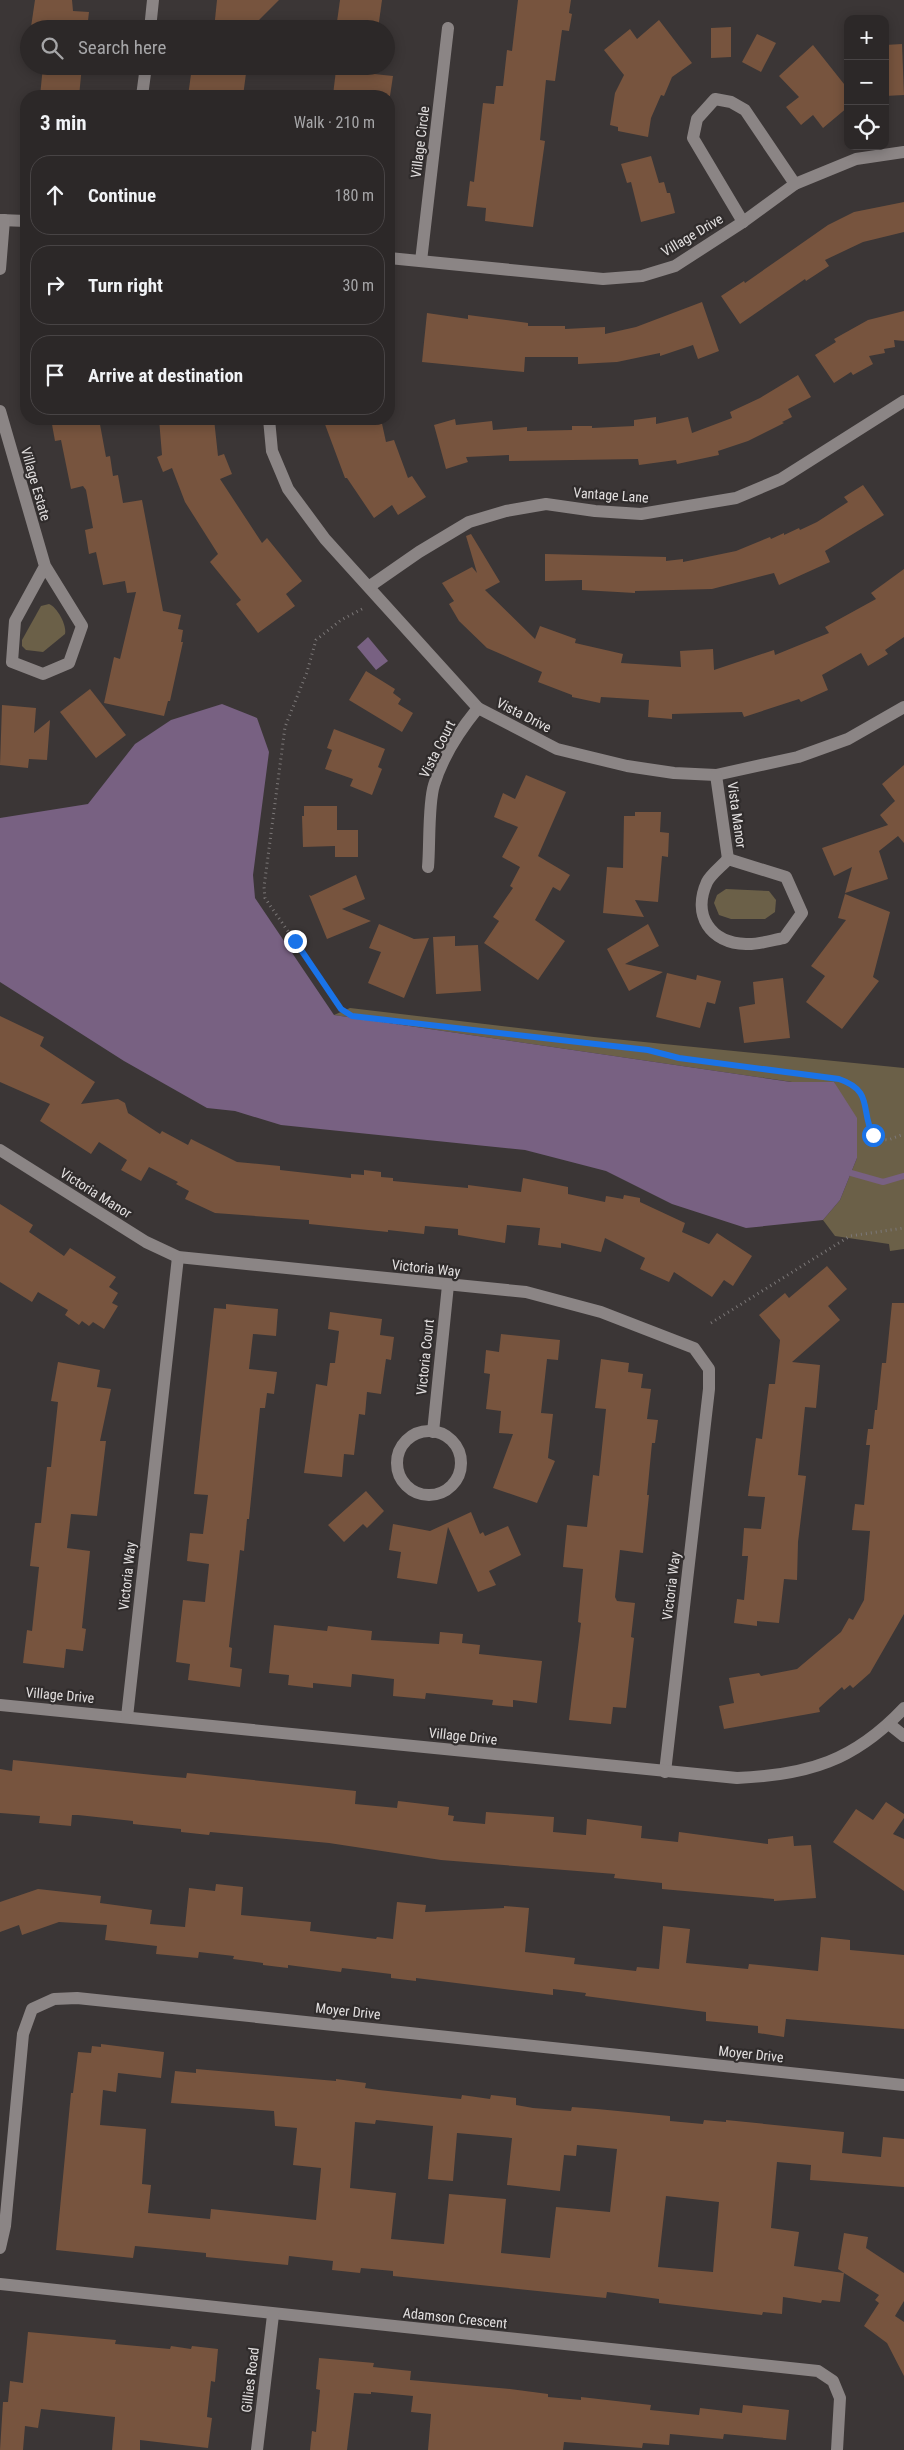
<!DOCTYPE html>
<meta charset="utf-8">
<style>
body{margin:0;font-family:"Roboto Condensed",sans-serif;background:#383434;color:#f1f3f6}
.controls{position:absolute;right:15px;top:15px;display:grid;overflow:hidden;border-radius:10px;box-shadow:0 2px 12px #0003}
.controls button{width:45px;height:45px;display:grid;place-items:center;padding:0;border:0;border-bottom:1px solid #484445;background:#2c2828;color:#f1f3f6;font:25px sans-serif}
.stop{position:absolute;width:15px;height:15px;margin:-11px;border:4px solid #1a73e8;border-radius:50%;background:#fff}
.stop.end{background:#1a73e8;border-color:#fff;box-shadow:0 1px 5px #0008}
.list{margin:0;padding:0;list-style:none}
h2{display:flex;justify-content:space-between;align-items:center;height:65px;margin:0;padding:0 20px;font-size:21px}
h2 small{font-size:16px;font-weight:400;color:#a6a6a8}
.list li{display:grid;grid-template-columns:32px 1fr auto;gap:15px;align-items:center;box-sizing:border-box;height:80px;margin:0 10px 10px;padding:0 10px;border:1px solid #484445;border-radius:20px}
.list b{display:block;font-size:19px;white-space:nowrap}
.list em{font-size:16px;font-style:normal;color:#a6a6a8}
.icon{flex:none;width:28px;height:28px;fill:none;stroke:currentColor;stroke-width:2;stroke-linecap:round;stroke-linejoin:round}
.map{position:relative;flex:none;width:904px;height:2450px;overflow:hidden}
.search{position:absolute;background:#2c2828;box-shadow:0 2px 12px #0003;left:20px;top:20px;width:375px;height:55px;display:flex;align-items:center;gap:12px;box-sizing:border-box;padding:0 18px;border-radius:28px;color:#a6a6a8;font-size:19px}
.panel{position:absolute;background:#2c2828;box-shadow:0 2px 12px #0003;left:20px;top:90px;width:375px;height:335px;border-radius:20px}
.map>svg:first-child{display:block}
.green{fill:#6b6048}
.water{fill:#786182}
.lines{fill:none;stroke-linecap:round;stroke-linejoin:round}
.stream{stroke:#786182;stroke-width:6}
.building{fill:#77543e;fill-rule:evenodd}
.path{stroke:#7c7878;stroke-width:3;stroke-dasharray:1 4;stroke-linecap:butt}
.minor{stroke:#8b8585;stroke-width:12}
.route{stroke:#1a73e8;stroke-width:6}
.labels{text-anchor:middle;dominant-baseline:central;stroke-width:4.5;stroke-linejoin:round;paint-order:stroke}
.street-label{font-size:14px;fill:#e2dfdf;stroke:#302c2c}
</style>
<div class="map">
<svg width="904" height="2450" viewBox="0 0 904 2450">
<rect width="100%" height="100%" fill="#3b3636"/>
<!-- green -->
<g class="green">
<path d="M49 604C57 607 67 625 65 634L43 652 26 650 22 646V640L41 606Z"/>
<polygon points="726,889 769,891 776,900 775,912 765,919 731,919 719,915 714,903 717,895"/>
<polygon points="350,1008 594,1037 904,1068 904,1249 890,1251 889,1244 835,1236 823,1220 840,1200 857,1158 834,1082 792,1082 334,1015"/>
</g>
<!-- water -->
<g class="water">
<polygon points="368,637 388,661 376,670 357,647"/>
<polygon points="222,704 257,718 269,752 253,875 255,898 334,1015 791,1082 834,1082 857,1118 857,1158 840,1200 823,1220 746,1228 672,1204 606,1171 525,1150 281,1125 235,1111 207,1108 124,1061 0,982 0,818 88,804 135,744 171,720"/>
</g>
<g class="lines">
<!-- stream -->
<polyline class="stream" points="851,1173 883,1182 904,1176"/>
</g>
<!-- building -->
<g class="building">
<polygon points="35,0 72,0 73,11 89,12 87,29 31,27"/>
<polygon points="217,0 279,0 250,29 214,29"/>
<polygon points="340,0 382,0 378,29 336,29"/>
<polygon points="518,0 571,0 569,13 572,14 569,31 562,30 555,81 546,80 540,140 545,141 533,227 485,221 486,208 467,206 470,181 474,182 483,103 494,104 496,86 503,86 507,50 512,51"/>
<polygon points="659,20 692,63 672,77 664,96 661,95 651,118 648,137 618,131 618,127 610,125 615,93 624,75 604,50 630,29 637,39"/>
<polygon points="731,27 731,57 711,58 711,28"/>
<polygon points="757,34 776,43 761,72 742,62"/>
<polygon points="902,44 904,95 885,96 885,45"/>
<polygon points="813,45 848,89 848,107 823,128 813,115 801,125 786,107 799,97 779,76"/>
<polygon points="43,66 82,66 79,96 40,96"/>
<polygon points="208,66 247,66 243,96 188,96 192,67 208,69"/>
<polygon points="336,70 393,76 390,96 335,96 333,95"/>
<polygon points="651,156 659,183 664,182 667,193 670,193 675,213 641,222 631,182 627,183 621,164"/>
<polygon points="904,202 904,232 863,242 825,260 829,266 806,281 805,279 740,324 721,296 744,281 745,283 828,225 854,212"/>
<polygon points="702,302 719,351 698,359 693,345 660,356 660,353 617,362 578,364 578,357 525,357 524,372 422,362 427,313 468,319 468,315 528,323 528,326 565,326 565,329 605,327 605,334 636,327"/>
<polygon points="904,311 904,341 894,340 895,347 884,349 885,353 869,356 873,364 853,375 851,372 834,383 815,355 836,342 834,339 868,320"/>
<polygon points="798,375 811,397 788,409 792,417 782,422 784,423 748,441 718,451 719,455 677,464 676,460 639,465 638,459 509,461 509,455 466,457 468,462 446,469 434,425 455,419 456,425 492,421 493,430 527,427 527,431 572,430 572,426 592,426 592,428 634,426 634,420 656,417 656,424 688,417 692,433 732,418 730,412 760,398"/>
<polygon points="51,419 99,419 106,457 110,456 113,476 118,475 123,503 142,500 163,611 181,615 178,629 183,630 181,642 183,642 170,701 168,701 164,716 104,703 114,657 120,659 136,592 127,593 125,581 103,585 96,552 89,554 85,530 93,528 86,490 83,486 71,489 61,440 55,441"/>
<polygon points="159,419 214,419 218,456 224,454 232,474 220,479 262,543 267,538 302,581 286,594 295,606 258,633 236,604 241,600 210,562 218,554 185,502 172,468 163,472 157,457 162,455"/>
<polygon points="323,419 381,419 386,442 394,440 408,478 412,476 426,497 398,515 392,505 374,518 347,478 345,478"/>
<polygon points="863,485 884,515 825,551 830,562 779,585 774,573 712,589 635,591 635,593 582,590 582,580 545,581 545,554 666,557 666,561 683,559 683,562 736,551 770,537 771,539 784,533 784,535 799,528 800,530 817,522 848,502 844,497"/>
<polygon points="471,534 500,582 485,590 535,639 540,626 576,639 575,643 623,654 621,663 681,667 680,651 713,649 714,670 774,650 775,655 829,633 825,627 876,599 871,593 904,569 904,637 885,650 888,654 868,666 861,653 822,675 828,690 801,702 799,699 744,717 742,712 672,714 672,719 648,717 649,700 601,697 600,703 572,697 572,695 538,682 542,672 487,648 459,621 449,604 454,601 442,583 472,567 477,573 466,536"/>
<polygon points="366,671 395,689 393,693 401,699 398,704 413,713 402,732 349,700"/>
<polygon points="90,689 126,735 96,758 60,712"/>
<polygon points="2,705 36,708 34,733 50,720 47,760 29,759 28,768 0,765"/>
<polygon points="334,729 385,749 378,767 382,769 372,795 350,786 353,779 325,769 332,750 327,748"/>
<polygon points="904,765 904,843 898,836 879,851 888,879 845,893 852,867 834,876 822,848 888,825 880,815 895,801 882,784"/>
<polygon points="526,775 566,792 538,856 570,875 560,891 553,887 535,920 565,941 538,980 484,943 499,921 493,917 513,888 510,886 520,867 502,857 518,827 494,817 503,793 515,799"/>
<polygon points="304,806 337,806 337,830 358,830 358,857 335,857 335,846 303,847 302,816 304,816"/>
<polygon points="635,812 661,812 660,832 669,833 668,857 662,856 658,902 635,900 644,917 603,913 607,867 623,868 624,816 635,816"/>
<polygon points="356,875 365,899 342,909 371,921 327,939 309,895 311,896"/>
<polygon points="845,894 890,912 873,977 879,981 842,1029 806,1002 825,976 811,966 846,920 838,918"/>
<polygon points="379,924 414,939 429,938 404,998 368,983 381,952 369,948"/>
<polygon points="648,924 659,946 625,964 663,972 629,991 607,949"/>
<polygon points="455,936 455,946 478,945 481,991 436,994 433,937"/>
<polygon points="667,973 696,980 697,975 721,981 715,1004 707,1002 700,1028 656,1017"/>
<polygon points="783,978 790,1038 744,1043 739,1007 755,1004 753,982"/>
<polygon points="0,1016 44,1037 40,1046 95,1082 81,1104 118,1099 125,1103 128,1113 160,1134 162,1131 188,1145 191,1139 237,1162 280,1166 280,1170 351,1178 351,1174 364,1175 364,1170 381,1172 381,1177 393,1178 393,1181 468,1188 468,1185 521,1192 523,1178 568,1187 568,1194 605,1202 606,1196 623,1199 624,1195 640,1198 640,1202 685,1223 682,1232 709,1244 717,1233 752,1256 733,1286 724,1280 712,1297 674,1272 669,1282 640,1269 645,1258 605,1238 601,1252 561,1243 561,1248 538,1245 540,1228 507,1225 505,1243 458,1235 458,1229 425,1226 424,1234 388,1230 388,1232 309,1224 309,1220 215,1213 185,1199 189,1191 176,1184 178,1182 149,1167 141,1181 121,1170 127,1160 99,1142 91,1154 40,1121 50,1104 0,1082"/>
<polygon points="0,1204 33,1225 29,1232 64,1256 70,1248 116,1277 109,1287 118,1293 112,1303 118,1306 104,1329 93,1322 89,1326 82,1321 79,1325 65,1315 68,1310 38,1292 32,1302 0,1282"/>
<polygon points="827,1266 847,1289 828,1306 840,1320 792,1362 820,1365 816,1408 805,1407 798,1475 806,1476 798,1542 797,1580 784,1579 779,1623 757,1621 757,1626 734,1623 737,1599 744,1600 748,1556 742,1556 744,1528 761,1529 765,1497 748,1496 756,1438 762,1439 769,1384 775,1384 780,1340 759,1315 785,1293 789,1298"/>
<polygon points="892,1303 904,1303 904,1614 870,1673 853,1688 850,1685 844,1690 842,1687 819,1708 820,1712 724,1729 719,1706 734,1703 729,1678 759,1673 761,1676 797,1669 841,1632 849,1618 853,1620 864,1600 870,1531 852,1530 855,1504 864,1505 870,1445 866,1445 868,1429 873,1429 875,1410 877,1410 882,1363 886,1363"/>
<polygon points="226,1304 278,1309 276,1336 253,1334 249,1369 277,1372 274,1394 267,1393 265,1408 260,1408 249,1519 247,1519 244,1551 240,1550 237,1578 229,1647 232,1648 230,1667 242,1669 240,1687 188,1680 190,1664 176,1662 183,1600 205,1602 209,1564 187,1561 190,1533 203,1534 208,1495 194,1494 214,1308 226,1309"/>
<polygon points="330,1312 382,1319 380,1335 394,1337 391,1360 386,1359 381,1394 367,1392 365,1415 359,1414 354,1455 344,1454 342,1477 304,1473 316,1384 327,1386 330,1363 335,1363 339,1331 328,1329"/>
<polygon points="501,1334 560,1340 558,1360 547,1359 541,1413 553,1414 548,1458 555,1461 537,1503 493,1488 513,1434 499,1433 501,1411 486,1409 490,1374 484,1373 486,1350 499,1352"/>
<polygon points="601,1359 629,1363 628,1372 643,1374 641,1388 651,1389 647,1419 658,1420 655,1443 652,1443 647,1495 649,1495 643,1553 620,1550 615,1597 617,1601 635,1603 631,1637 634,1638 626,1708 613,1707 611,1724 569,1720 581,1623 578,1622 583,1569 563,1567 567,1525 587,1527 593,1475 599,1476 606,1409 595,1408"/>
<polygon points="58,1362 100,1370 97,1387 111,1389 100,1441 106,1441 97,1516 71,1514 67,1548 90,1551 82,1628 86,1629 83,1651 66,1649 64,1668 23,1663 27,1630 32,1631 39,1567 30,1566 35,1523 41,1523 47,1467 51,1467 58,1402 51,1401"/>
<polygon points="366,1491 384,1511 367,1528 363,1524 344,1542 328,1525"/>
<polygon points="471,1512 480,1534 483,1532 485,1536 508,1526 521,1555 489,1571 496,1585 478,1592 448,1527 437,1584 397,1578 401,1552 389,1550 393,1524 430,1531"/>
<polygon points="274,1625 327,1631 328,1626 372,1631 371,1640 439,1644 440,1632 463,1634 462,1643 480,1645 479,1654 542,1661 537,1703 513,1700 513,1707 492,1705 493,1700 426,1693 425,1699 393,1696 394,1679 352,1674 351,1687 313,1683 313,1688 288,1685 289,1675 269,1673"/>
<polygon points="13,1760 153,1775 186,1778 187,1773 356,1791 355,1804 397,1808 398,1801 449,1807 448,1815 454,1816 453,1821 485,1824 486,1812 554,1817 553,1832 586,1835 587,1819 642,1826 641,1838 678,1842 679,1832 768,1844 768,1839 793,1836 794,1846 811,1845 816,1898 774,1901 774,1899 662,1889 662,1883 614,1878 615,1874 441,1860 329,1843 210,1832 209,1835 181,1832 181,1829 133,1824 133,1821 78,1815 72,1815 71,1826 39,1823 40,1816 0,1813 0,1769 12,1771"/>
<polygon points="886,1802 904,1814 904,1818 893,1834 904,1839 904,1891 833,1842 856,1809 873,1820"/>
<polygon points="216,1884 243,1887 241,1915 311,1922 310,1931 376,1939 377,1937 393,1939 397,1902 426,1905 425,1912 504,1908 504,1906 529,1908 525,1952 575,1958 574,1964 636,1971 637,1967 659,1969 663,1926 690,1929 686,1963 748,1969 749,1964 818,1971 821,1937 850,1940 850,1950 904,1955 904,2029 786,2019 784,2037 758,2033 758,2026 706,2021 706,2012 585,1996 586,1993 553,1989 553,1995 416,1978 416,1981 391,1978 391,1974 342,1968 341,1972 288,1965 288,1968 263,1965 263,1963 233,1959 234,1956 199,1952 198,1958 156,1954 157,1946 105,1940 107,1925 59,1922 22,1935 19,1925 0,1932 0,1902 38,1889 101,1896 100,1903 152,1910 150,1924 185,1927 189,1888 215,1891"/>
<path d="M101 2044 164 2052 161 2078 118 2073 116 2092 103 2090 100 2125 146 2129 142 2184 151 2185 148 2213 210 2219 211 2209 316 2220 321 2168 293 2165 297 2128 275 2126 274 2111 171 2103 175 2071 196 2073V2069L336 2081V2079L366 2083 365 2088 379 2090 461 2099 462 2095 490 2099 491 2095 516 2098V2105L533 2108 571 2111 572 2107 597 2109 670 2116V2121L703 2124 704 2120 726 2122V2120L844 2132 842 2153 881 2157 883 2137 904 2139V2187L810 2180 811 2165 777 2162 771 2228 799 2232 794 2266 844 2273 838 2269 844 2233 868 2237 866 2248 904 2273V2301L895 2316 904 2322V2376L887 2343 864 2326 879 2303 875 2300 879 2295 844 2273 840 2302 822 2300 821 2303 783 2297 782 2314 763 2312 762 2315 659 2303V2299L607 2292 606 2298 393 2276V2271L361 2268 360 2273 332 2270 333 2261 289 2256 288 2265 206 2257V2253L135 2246 133 2258 56 2250 71 2093H73L78 2052 91 2053 92 2046 101 2047ZM376 2120 433 2126 428 2179 453 2181 457 2133 512 2138 507 2185 560 2191 564 2155 576 2156 577 2145 617 2149 610 2212 556 2207 550 2258 501 2253 506 2199 449 2194 444 2244 391 2239 396 2193 350 2188 355 2122 375 2124ZM666 2196 719 2202 713 2272 658 2267Z"/>
<polygon points="28,2332 116,2340 115,2344 170,2349 171,2346 191,2349 192,2346 218,2349 215,2382 211,2381 207,2417 212,2418 208,2448 140,2440 140,2450 112,2450 115,2417 41,2409 38,2428 25,2426 23,2450 0,2450 3,2402 8,2402 10,2381 23,2383"/>
<polygon points="319,2358 374,2363 373,2367 411,2371 410,2380 510,2389 548,2394 548,2397 581,2400 581,2397 651,2405 650,2410 699,2415 700,2408 742,2413 743,2405 789,2410 786,2440 724,2434 723,2439 670,2434 669,2445 643,2443 642,2448 564,2442 563,2450 428,2450 431,2414 411,2412 413,2396 371,2392 371,2394 354,2393 347,2450 310,2450 312,2431 316,2432 320,2390 316,2389"/>
</g>
<g class="lines">
<!-- path -->
<g class="path">
<path d="M362 609 341 620 316 640 307 672 285 727 264 887 265 898 269 904 345 1013 363 1019 648 1050 679 1058 839 1079C880 1092 858 1117 876 1139L888 1140 904 1134"/>
<polyline points="711,1323 850,1236 904,1228"/>
</g>
<!-- minor -->
<g class="minor">
<polyline points="150,29 153,0"/>
<polyline points="142,96 146,66"/>
<polyline points="0,220 26,221"/>
<polyline points="743,222 693,138 697,119 715,99 731,102 745,110 795,184"/>
<polyline points="389,258 603,279 642,276 675,266 743,222 795,184 856,159 904,152"/>
<polyline points="421,261 448,28"/>
<polyline points="0,269 4,220"/>
<polyline points="0,411 45,566 82,626 69,663 43,674 12,662 15,621 45,566"/>
<polyline points="269,419 272,451 288,489 325,539 478,708 557,749 627,766 674,773 716,775 798,757 848,739 904,707"/>
<polyline points="370,586 419,552 469,522 506,511 546,504 595,511 641,514 736,498 781,479 904,401"/>
<polyline points="716,775 728,859"/>
<path d="M728 859 786 877 802 913 784 938C772 940 758 945 746 944 710 943 692 915 707 882 711 874 722 866 728 859Z"/>
<path d="M428 867C430 846 428 804 434 785 442 758 460 730 478 708"/>
<polyline points="0,1150 146,1242 178,1257 526,1292 601,1312 694,1348 709,1369 709,1389 665,1772"/>
<circle cx="429" cy="1463" r="32"/>
<polyline points="433,1432 448,1285"/>
<path d="M0 1705 737 1778C808 1775 854 1761 904 1708"/>
<polyline points="127,1717 178,1257"/>
<polyline points="889,1724 904,1736"/>
<polyline points="0,2248 5,2226 23,2034 32,2009 54,1999 77,1998 904,2085"/>
<polyline points="0,2284 818,2371 833,2381 840,2398 837,2450"/>
<polyline points="257,2450 273,2315"/>
</g>
</g>
<g class="lines">
<!-- route -->
<path class="route" d="M295 941 341 1009 352 1016 648 1050 679 1058 839 1079C874 1091 860 1110 873 1135"/>
</g>
<g class="labels">
<!-- street labels -->
<g class="street-label">
<text transform="translate(420 142) rotate(-83)">Village Circle</text>
<text transform="translate(692 235) rotate(-31)">Village Drive</text>
<text transform="translate(36 484) rotate(74)">Village Estate</text>
<text transform="translate(611 495) rotate(4)">Vantage Lane</text>
<text transform="translate(524 715) rotate(27)">Vista Drive</text>
<text transform="translate(437 749) rotate(-63)">Vista Court</text>
<text transform="translate(737 815) rotate(82)">Vista Manor</text>
<text transform="translate(96 1193) rotate(32)">Victoria Manor</text>
<text transform="translate(426 1268) rotate(6)">Victoria Way</text>
<text transform="translate(425 1357) rotate(-84)">Victoria Court</text>
<text transform="translate(127 1576) rotate(-84)">Victoria Way</text>
<text transform="translate(671 1586) rotate(-83)">Victoria Way</text>
<text transform="translate(60 1695) rotate(5)">Village Drive</text>
<text transform="translate(463 1736) rotate(6)">Village Drive</text>
<text transform="translate(348 2011) rotate(6)">Moyer Drive</text>
<text transform="translate(751 2054) rotate(6)">Moyer Drive</text>
<text transform="translate(455 2318) rotate(6)">Adamson Crescent</text>
<text transform="translate(250 2380) rotate(-83)">Gillies Road</text>
</g>
</g>
</svg>
<div class="controls">
<button>+</button>
<button>−</button>
<button><svg class="icon" aria-label="locate" viewBox="0 0 24 24"><circle cx="12" cy="12" r="6"/><path d="M12 2v4M12 18v4M2 12h4M18 12h4"/></svg></button>
</div>
<div class="stop" style="left:873px;top:1135px"></div>
<div class="stop end" style="left:295px;top:941px"></div>
<div class="search"><svg class="icon" aria-label="search" viewBox="0 0 24 24"><circle cx="10" cy="10" r="6"/><path d="M15 15l6 6"/></svg>Search here</div>
<section class="panel">
<h2>3 min<small>Walk · 210 m</small></h2>
<ul class="list">
<li><svg class="icon" aria-label="ahead" viewBox="0 0 24 24"><path d="M12 20V5M6 11l6-6 6 6"/></svg><div><b>Continue</b></div><em>180 m</em></li>
<li><svg class="icon" aria-label="right" viewBox="0 0 24 24"><path d="M7 20v-9h11M14 6l5 5-5 5"/></svg><div><b>Turn right</b></div><em>30 m</em></li>
<li><svg class="icon" aria-label="arrive" viewBox="0 0 24 24"><path d="M6 21V4h12l-3 4 3 4H6"/></svg><div><b>Arrive at destination</b></div></li>
</ul>
</section>
</div>
